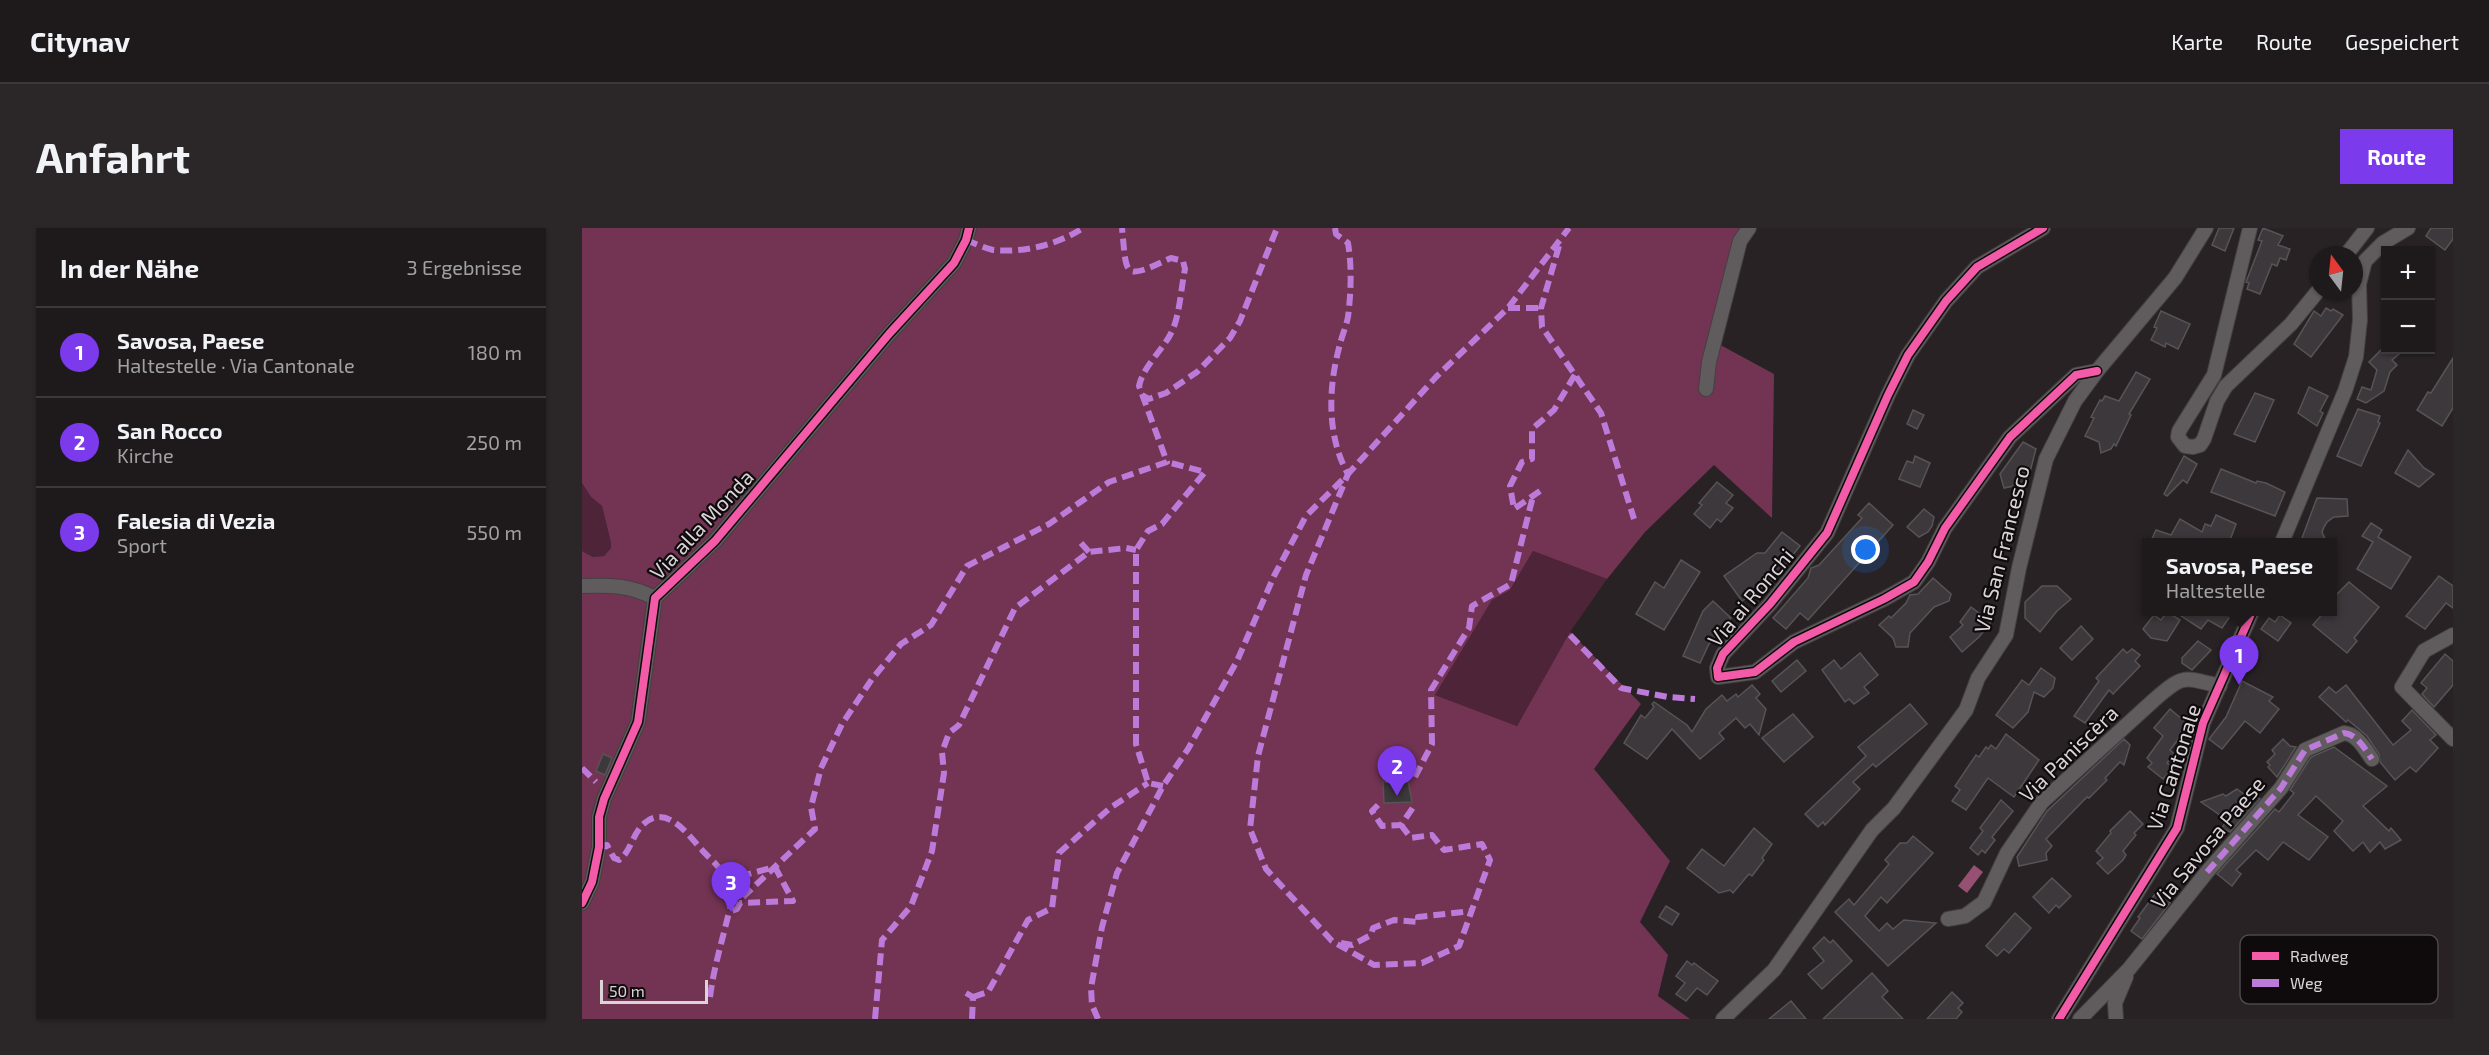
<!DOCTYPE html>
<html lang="de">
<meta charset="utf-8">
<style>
body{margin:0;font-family:"Exo 2",sans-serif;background:#2b2729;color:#f1f3f6}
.controls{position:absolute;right:18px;top:18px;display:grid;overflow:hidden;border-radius:0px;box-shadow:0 2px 4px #0004}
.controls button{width:54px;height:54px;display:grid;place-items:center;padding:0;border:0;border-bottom:2px solid #3c383b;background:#1e1a1c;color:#f1f3f6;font:30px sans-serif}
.compass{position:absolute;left:1727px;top:18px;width:54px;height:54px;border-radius:50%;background:#1e1a1c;box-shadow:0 2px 4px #0004;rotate:345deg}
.scale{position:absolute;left:18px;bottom:15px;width:108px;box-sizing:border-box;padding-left:6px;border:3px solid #dbd4d7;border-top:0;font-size:16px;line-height:21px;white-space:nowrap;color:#dbd4d7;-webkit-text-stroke:4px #0f0b0d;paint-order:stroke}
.you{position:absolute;left:1284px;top:322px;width:21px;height:21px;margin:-15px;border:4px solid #fff;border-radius:50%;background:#1a73e8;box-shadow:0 0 0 9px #1a73e833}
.badge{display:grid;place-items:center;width:39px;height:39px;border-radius:50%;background:#7c3aed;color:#fff;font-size:20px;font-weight:700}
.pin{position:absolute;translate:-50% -50px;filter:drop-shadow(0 2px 3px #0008)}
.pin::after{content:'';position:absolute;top:32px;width:21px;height:18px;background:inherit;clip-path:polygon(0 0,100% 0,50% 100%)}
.popup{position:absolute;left:1560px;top:310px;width:195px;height:78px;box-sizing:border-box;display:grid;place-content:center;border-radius:0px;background:#1e1a1c;filter:drop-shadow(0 2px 4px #0005);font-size:20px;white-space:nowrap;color:#a1a1a3}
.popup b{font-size:22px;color:#f1f3f6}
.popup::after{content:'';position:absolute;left:50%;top:100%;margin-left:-12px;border:12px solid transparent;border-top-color:#1e1a1c}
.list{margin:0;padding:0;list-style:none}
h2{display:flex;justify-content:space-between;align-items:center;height:78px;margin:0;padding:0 24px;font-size:26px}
h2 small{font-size:20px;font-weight:400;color:#a1a1a3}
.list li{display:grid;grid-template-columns:39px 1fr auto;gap:18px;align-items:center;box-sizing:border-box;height:90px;padding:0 24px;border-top:2px solid #3c383b}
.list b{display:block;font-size:22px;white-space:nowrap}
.list p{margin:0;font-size:20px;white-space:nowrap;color:#a1a1a3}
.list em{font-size:20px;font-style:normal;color:#a1a1a3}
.map{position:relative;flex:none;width:1871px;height:791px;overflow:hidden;border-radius:0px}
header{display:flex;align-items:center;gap:36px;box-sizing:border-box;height:84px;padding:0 30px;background:#1e1a1c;border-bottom:2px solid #3c383b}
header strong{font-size:28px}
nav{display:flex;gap:33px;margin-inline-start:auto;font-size:21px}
.intro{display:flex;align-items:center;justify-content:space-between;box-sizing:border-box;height:144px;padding:0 36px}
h1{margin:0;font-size:42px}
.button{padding:15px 27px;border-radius:0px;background:#7c3aed;color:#fff;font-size:21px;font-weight:700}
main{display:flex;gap:36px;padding:0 36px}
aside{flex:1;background:#1e1a1c;border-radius:0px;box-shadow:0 2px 4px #0004}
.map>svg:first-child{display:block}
.green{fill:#4e2438}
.forest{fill:#733353}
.water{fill:#965071}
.building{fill:#3d383b;stroke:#585355;stroke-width:1.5}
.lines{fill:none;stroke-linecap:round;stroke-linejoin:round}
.minor-casing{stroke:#444042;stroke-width:16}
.minor{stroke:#605c5e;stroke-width:14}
.quiet{stroke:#bd7bd9;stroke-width:6;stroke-dasharray:12 6;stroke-linecap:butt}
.cycleway-casing{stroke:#0f0b0d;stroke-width:11}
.cycleway{stroke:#f35aa7;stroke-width:8}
.labels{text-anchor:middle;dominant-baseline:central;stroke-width:4.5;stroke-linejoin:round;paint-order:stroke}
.street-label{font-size:21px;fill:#dbd4d7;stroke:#0f0b0d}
.key{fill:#0f0b0d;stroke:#4c474a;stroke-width:1.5}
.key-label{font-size:16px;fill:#dbd4d7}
</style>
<header>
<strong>Citynav</strong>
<nav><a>Karte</a><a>Route</a><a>Gespeichert</a></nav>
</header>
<div class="intro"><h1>Anfahrt</h1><a class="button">Route</a></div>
<main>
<aside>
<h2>In der Nähe<small>3 Ergebnisse</small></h2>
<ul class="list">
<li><span class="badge">1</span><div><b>Savosa, Paese</b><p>Haltestelle · Via Cantonale</p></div><em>180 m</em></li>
<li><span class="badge">2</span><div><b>San Rocco</b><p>Kirche</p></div><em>250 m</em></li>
<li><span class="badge">3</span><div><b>Falesia di Vezia</b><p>Sport</p></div><em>550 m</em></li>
</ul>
</aside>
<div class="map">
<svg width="1871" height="791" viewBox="0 0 1871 791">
<rect width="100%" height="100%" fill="#282225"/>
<!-- green -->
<g class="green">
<polygon points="0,255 9,269 20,278 29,315 29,320 22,328 11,329 0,323"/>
<polygon points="951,323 1025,351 988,404 935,498 853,467 910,372 928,362"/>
</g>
<!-- forest -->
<polygon class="forest" points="0,0 1167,0 1133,114 1192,146 1190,290 1132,237 1063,304 1025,351 951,323 928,362 910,372 853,467 935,498 988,404 1059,476 1012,541 1088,633 1058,694 1086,727 1076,768 1108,791 0,791 0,323 11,329 22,328 29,320 29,315 20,278 9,269 0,255"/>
<!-- water -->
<polygon class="water" points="1392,637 1401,644 1385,665 1376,658"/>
<!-- building -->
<g class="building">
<polygon points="1637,0 1652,0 1643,23 1630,17"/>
<polygon points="1681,0 1701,8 1696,17 1708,21 1704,32 1698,30 1695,38 1690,36 1678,66 1665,61 1667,55 1664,54 1680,13 1676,12"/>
<polygon points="1849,0 1871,0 1871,11 1863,22 1844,8"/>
<polygon points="1744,80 1749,83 1751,81 1761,87 1729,129 1712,116 1732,83 1739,88"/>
<polygon points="1579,83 1608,96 1596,121 1584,115 1583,119 1569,112 1575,100 1572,99"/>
<polygon points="1799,122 1822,122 1810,132 1815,137 1808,144 1802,163 1784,175 1775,171 1780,159 1789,162 1795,142 1787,134"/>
<polygon points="1871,130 1871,180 1860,198 1835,182 1846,164 1849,165"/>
<polygon points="1554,144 1568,151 1547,186 1549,187 1534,218 1532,216 1529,221 1519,225 1517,214 1503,208 1512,190 1509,189 1518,172 1520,173 1523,168 1537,173"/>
<polygon points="1727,159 1746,168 1738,183 1741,185 1735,198 1716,185"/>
<polygon points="1673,165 1692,172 1673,214 1652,206"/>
<polygon points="1776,181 1798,188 1796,194 1798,195 1779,238 1755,228"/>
<polygon points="1331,182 1342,187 1335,201 1325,196"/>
<polygon points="1441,214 1454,221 1445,255 1422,260 1418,246"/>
<polygon points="1826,222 1842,240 1852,246 1837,259 1813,245"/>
<polygon points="1333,228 1348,235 1338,259 1317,251 1325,233 1331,235"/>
<polygon points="1602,228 1615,236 1605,255 1601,252 1585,268 1582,266"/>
<polygon points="1639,241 1674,255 1675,253 1684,255 1703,264 1693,288 1629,264"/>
<polygon points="1135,254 1151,267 1144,275 1151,280 1139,294 1135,291 1128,300 1112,286 1120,277 1117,275"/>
<polygon points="1735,270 1765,271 1766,288 1752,289 1745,294 1742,299 1740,304 1745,315 1732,315 1720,310"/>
<polygon points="1287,275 1311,297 1226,392 1218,385 1204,401 1191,390 1226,350 1229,340 1237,337 1280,290 1276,287"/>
<polygon points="1342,281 1352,289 1350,298 1346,304 1337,309 1325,299"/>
<polygon points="1634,287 1654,296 1647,315 1568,315 1574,302 1589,307 1598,291 1620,304 1623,296 1629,298"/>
<polygon points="1789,295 1800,302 1796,309 1829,329 1809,361 1775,341 1791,314 1780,308"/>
<polygon points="1200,304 1218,318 1191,352 1160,373 1142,348 1175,325 1183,325"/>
<polygon points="1099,332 1118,344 1082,402 1054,386 1073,354 1082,360"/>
<polygon points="1857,348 1871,358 1871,380 1864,375 1843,401 1824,388"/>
<polygon points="1351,350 1369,366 1367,373 1352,379 1328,405 1326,419 1314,419 1311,410 1297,397 1307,388 1309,390 1324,375 1328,367 1336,366"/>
<polygon points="1767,354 1797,379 1772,410 1775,413 1765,425 1731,397 1742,384 1750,384 1750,371"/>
<polygon points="1460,358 1475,358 1489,371 1475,383 1458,404 1443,390 1443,374"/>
<polygon points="1131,373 1149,390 1127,416 1118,435 1101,428 1121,383"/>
<polygon points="1389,379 1409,394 1397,409 1380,424 1368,409 1381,397 1378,394"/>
<polygon points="1585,384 1598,392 1585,413 1569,410 1561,401 1572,387 1579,392"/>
<polygon points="1593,384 1651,384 1640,400 1626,392 1619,401"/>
<polygon points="1698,387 1709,395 1696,413 1679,401 1687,390 1693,394"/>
<polygon points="1499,398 1511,411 1490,432 1478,420"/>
<polygon points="1616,413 1629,422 1610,442 1600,435 1600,430"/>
<polygon points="1541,421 1545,425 1550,421 1558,427 1553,433 1558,438 1531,466 1527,462 1503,495 1492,488 1517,453 1514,450"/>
<polygon points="1278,425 1296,447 1282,459 1287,465 1272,476 1267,471 1263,474 1240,442 1252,432 1259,441"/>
<polygon points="1863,426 1871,433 1871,457 1852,479 1840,466 1845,460 1839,455"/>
<polygon points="1215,432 1224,443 1199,464 1190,453"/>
<polygon points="1459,440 1473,450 1471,460 1462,469 1452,464 1446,484 1431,500 1414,487 1440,452 1447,457"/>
<polygon points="1660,453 1691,469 1687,473 1697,481 1678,505 1663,493 1640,521 1627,511 1644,489"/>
<polygon points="1170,457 1178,466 1174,470 1184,481 1177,507 1168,496 1163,500 1154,490 1137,505 1142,511 1118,531 1090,501 1065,531 1042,515 1059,487 1063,490 1072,479 1070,476 1072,474 1105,497 1110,504 1124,481 1140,467 1145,473 1154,466 1156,469"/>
<polygon points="1764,457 1811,517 1829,502 1820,493 1830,482 1854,507 1848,512 1856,520 1834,544 1828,539 1813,552 1798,534 1797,526 1785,508 1766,492 1764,494 1737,469 1747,459 1754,465"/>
<polygon points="1328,476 1345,496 1294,539 1291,536 1271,554 1278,561 1243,597 1241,594 1236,599 1223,586 1284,528 1276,519"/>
<polygon points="1588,481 1607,497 1588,522 1592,526 1585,535 1591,540 1581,551 1566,539 1570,535 1565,530 1581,508 1572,500"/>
<polygon points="1211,486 1231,509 1202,534 1180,510"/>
<polygon points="1424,506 1457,532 1432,569 1406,550 1384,582 1370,573 1378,562 1373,558 1394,527 1397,529 1404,519 1406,521 1409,517 1414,521"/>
<polygon points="1542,511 1548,517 1542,537 1538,534 1523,550 1525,552 1507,570 1505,569 1464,611 1470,618 1464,625 1465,632 1437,638 1435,629 1465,583"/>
<polygon points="1701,511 1708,518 1714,519 1695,549 1686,539 1688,537 1685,534 1693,526 1690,522"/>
<polygon points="1752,519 1805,558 1781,578 1807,603 1809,600 1819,612 1803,621 1798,614 1788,624 1781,614 1771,623 1752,603 1761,593 1734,568 1716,587 1746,609 1727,632 1701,614 1686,632 1674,622 1654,642 1659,646 1650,658 1635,646 1693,581 1697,584 1712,565 1708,562 1729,529"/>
<polygon points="21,526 30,530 23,547 14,543"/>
<polygon points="826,553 830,574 802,575 801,554"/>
<polygon points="1655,561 1669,571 1672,567 1678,571 1648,604 1640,600 1645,592 1619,574 1641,566 1644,568"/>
<polygon points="1419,572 1431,583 1410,609 1413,612 1403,625 1400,622 1396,627 1388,620 1401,603 1398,600"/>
<polygon points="1548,583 1561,596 1552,605 1554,607 1541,623 1544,627 1541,632 1526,646 1515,635 1521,630 1514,623 1529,605 1528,603"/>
<polygon points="1172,600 1190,616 1180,630 1182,632 1170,648 1167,646 1151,665 1148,662 1137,665 1105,640 1120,621 1142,638"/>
<polygon points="1331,608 1351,625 1305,675 1299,669 1283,688 1297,703 1305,695 1311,701 1322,692 1354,695 1306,738 1253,684 1267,671 1272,677 1307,636 1303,632 1318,615 1325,615"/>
<polygon points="1470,650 1489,668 1477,680 1474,677 1467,685 1451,669"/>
<polygon points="1576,662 1589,670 1587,674 1588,675 1560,711 1549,703 1558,690 1556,689"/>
<polygon points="1084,678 1097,686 1090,697 1077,689"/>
<polygon points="1433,685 1449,700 1427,725 1422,721 1415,728 1404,718"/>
<polygon points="1242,709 1248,715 1251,712 1270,733 1240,761 1226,746 1242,733 1231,720"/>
<polygon points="1105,733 1110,737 1112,735 1136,753 1125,767 1115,760 1104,773 1094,766 1103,755 1094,748"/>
<polygon points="1290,745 1306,763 1300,769 1321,791 1241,791"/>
<polygon points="1370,764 1381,775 1376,780 1380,784 1374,791 1345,791"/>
<polygon points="1209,773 1224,791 1187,791"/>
</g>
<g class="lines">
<!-- minor casing -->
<g class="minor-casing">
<g id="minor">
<polyline points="1461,0 1395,39 1364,73 1326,127 1306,167 1245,305 1188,376 1141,426 1135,440 1136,449 1173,444 1212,414 1302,371 1332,354 1346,334 1363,300 1428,209 1494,147 1515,143"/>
<polyline points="1668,0 1632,147 1597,203 1596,209 1603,218 1611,219 1618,217 1622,211 1635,173 1644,158 1709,96 1736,63"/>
<polyline points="1764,27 1785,0"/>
<polyline points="1124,161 1127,134 1158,13 1167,0"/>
<polyline points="1700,314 1763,163 1774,129 1778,92 1777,56 1783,33 1801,15 1826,0"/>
<path d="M0 358C28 357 48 357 73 370"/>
<polyline points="1871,407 1842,423 1820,459 1871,511"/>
<polyline points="0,675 10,654 17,619 17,589 22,571 56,494 73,370 133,313 307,106 372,35 384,12 387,0"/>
<path d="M1366 691 1383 688 1402 674 1425 625 1460 574 1572 472C1602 446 1600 449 1638 458"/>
<polyline points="1141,791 1192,742 1290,602 1312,580 1384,482 1396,450 1424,407 1437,340 1464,231 1493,173 1515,143 1593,50 1624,0"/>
<polyline points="1477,791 1595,600 1621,495 1670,384"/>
<path d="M1498 791 1547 741 1625 644 1699 560 1723 522 1762 505C1775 506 1783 521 1790 531"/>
<polyline points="1534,791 1533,775 1544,749"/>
</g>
</g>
<!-- minor -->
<use href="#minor" class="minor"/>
<!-- quiet -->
<g class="quiet">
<path d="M753 0 754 6 766 15C770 39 769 65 766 89 764 99 759 110 757 120 746 161 745 209 766 246L724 347 676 528 668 601 684 641 750 713 792 737 840 735 877 718 908 632 900 616 862 622 850 607 829 610 819 597"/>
<path d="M384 12C392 15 402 20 411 22 442 25 475 17 501 0"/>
<polyline points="977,18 959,80 960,99 1019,185 1052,291"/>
<polyline points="926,80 959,80"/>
<polyline points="560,167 567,171 584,165 615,144 648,110 658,93 695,0"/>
<polyline points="958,263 932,281 928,258 940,234 950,231 950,201 972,182 994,145"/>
<polyline points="499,315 507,324"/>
<polyline points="988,407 1039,460 1086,469 1113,471"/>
<polyline points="0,540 14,554"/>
<polyline points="833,549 850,516 849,462 887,400 890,378 929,356 951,268"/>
<polyline points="581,558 566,555 554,516 554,322 566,303 580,296 623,244 585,234"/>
<polyline points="796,577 790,583 800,598 819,597 832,578"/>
<path d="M17 619 25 617 32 630 37 632C50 623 50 604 64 594 86 577 107 608 120 622 126 629 135 636 139 643 147 655 144 672 150 683L155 681 161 669 233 601 229 579 239 540 260 496 290 451 319 416 349 397 385 338 467 296 527 254 585 234 557 158C562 136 582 122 591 101 598 84 599 60 603 41L601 33 589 30C540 53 545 49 540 0"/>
<polyline points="140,644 159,648 193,639 211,673 157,675"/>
<path d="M1625 644 1699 560 1723 522 1762 505C1775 506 1783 521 1790 531"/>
<polyline points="759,715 770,717 789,707 791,700 812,692 837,694 836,689 890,683"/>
<polyline points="384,765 391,769 390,791"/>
<path d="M128 769C132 738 141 710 148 680"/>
<polyline points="391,769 406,764 446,692 470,680 477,625 528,580 566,555"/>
<polyline points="293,791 300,712 329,678 350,623 362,545 360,524 367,505 377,497 433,380 507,324 544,320 554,322"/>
<polyline points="516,791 510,777 509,760 520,699 535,645 581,558 606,521 655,433 692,348 724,288 766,246 854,149 926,80 987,0"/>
</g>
<!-- cycleway casing -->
<g class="cycleway-casing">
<g id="cycleway">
<polyline points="1461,0 1395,39 1364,73 1326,127 1306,167 1245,305 1188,376 1141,426 1135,440 1136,449 1173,444 1212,414 1302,371 1332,354 1346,334 1363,300 1428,209 1494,147 1515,143"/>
<polyline points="0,675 10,654 17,619 17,589 22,571 56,494 73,370 133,313 307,106 372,35 384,12 387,0"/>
<polyline points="1477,791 1595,600 1621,495 1670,384"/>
</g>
</g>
<!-- cycleway -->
<use href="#cycleway" class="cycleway"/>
</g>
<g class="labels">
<!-- street labels -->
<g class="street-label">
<text transform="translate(119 296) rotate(-47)">Via alla Monda</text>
<text transform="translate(1419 321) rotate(-76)">Via San Francesco</text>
<text transform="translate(1168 369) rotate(-50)">Via ai Ronchi</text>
<text transform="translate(1486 525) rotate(-44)">Via Paniscèra</text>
<text transform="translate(1591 539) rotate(-72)">Via Cantonale</text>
<text transform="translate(1625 614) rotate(-50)">Via Savosa Paese</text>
</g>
</g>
<!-- legend -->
<rect x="1658" y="707" width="198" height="69" rx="9" class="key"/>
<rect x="1670" y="724" width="27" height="8" fill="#f35aa7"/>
<rect x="1670" y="751" width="27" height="8" fill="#bd7bd9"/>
<g class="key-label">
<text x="1708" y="734">Radweg</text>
<text x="1708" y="761">Weg</text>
</g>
</svg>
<div class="controls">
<button>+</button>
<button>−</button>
</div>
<svg class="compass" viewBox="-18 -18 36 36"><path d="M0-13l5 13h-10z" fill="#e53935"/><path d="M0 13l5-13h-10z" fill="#a1a1a3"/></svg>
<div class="scale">50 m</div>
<div class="you"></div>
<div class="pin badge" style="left:1657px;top:457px">1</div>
<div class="popup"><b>Savosa, Paese</b>Haltestelle</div>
<div class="pin badge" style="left:815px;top:568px">2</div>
<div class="pin badge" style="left:149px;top:684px">3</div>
</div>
</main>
